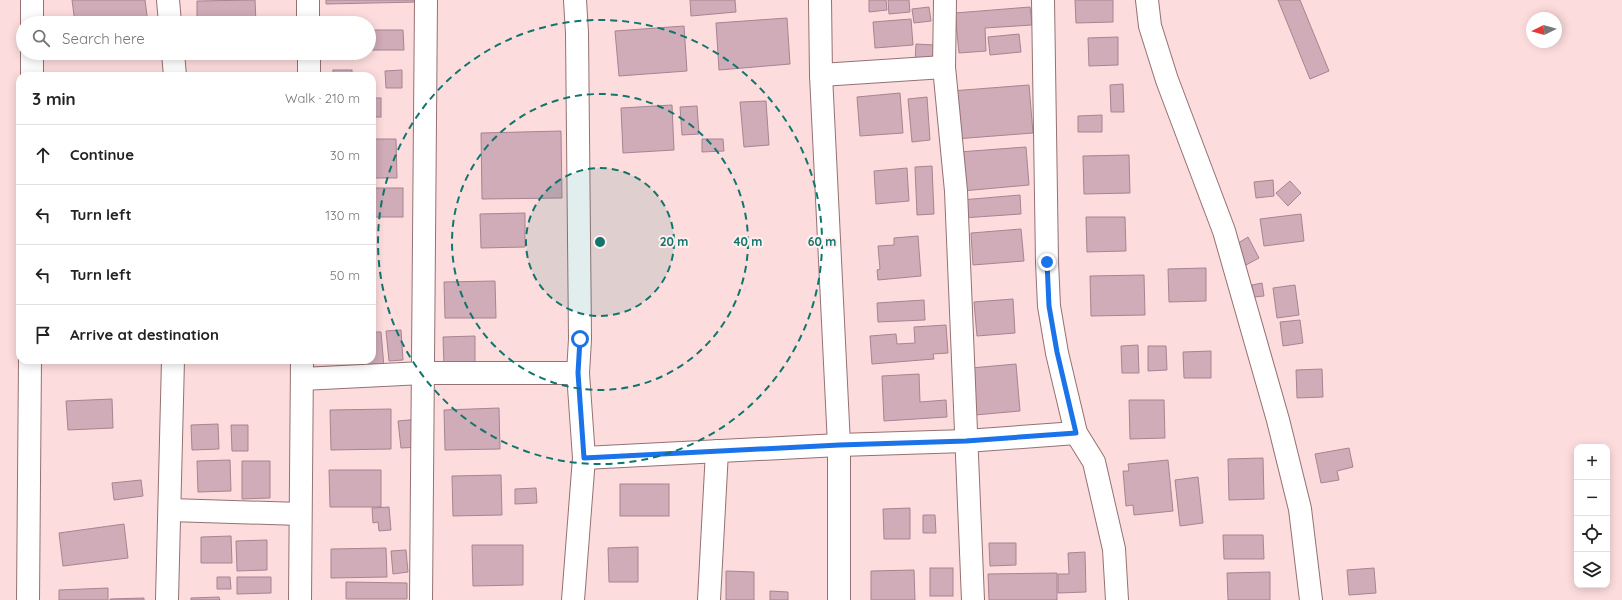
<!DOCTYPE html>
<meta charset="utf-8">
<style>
body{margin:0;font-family:Quicksand,sans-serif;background:#f6f6f6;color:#222}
.controls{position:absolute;right:12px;bottom:12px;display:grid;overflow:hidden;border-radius:8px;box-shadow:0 2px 10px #0003}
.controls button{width:36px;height:36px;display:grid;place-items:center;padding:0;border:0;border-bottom:1px solid #e0e0e0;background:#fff;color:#222;font:20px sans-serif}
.compass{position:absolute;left:1526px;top:12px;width:36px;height:36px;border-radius:50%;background:#fff;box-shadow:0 2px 10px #0003;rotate:265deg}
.stop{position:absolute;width:12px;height:12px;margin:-9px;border:3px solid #1a73e8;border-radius:50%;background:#fff}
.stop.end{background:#1a73e8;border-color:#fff;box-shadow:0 1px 4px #0008}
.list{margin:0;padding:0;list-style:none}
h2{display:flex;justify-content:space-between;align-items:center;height:52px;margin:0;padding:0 16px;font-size:17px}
h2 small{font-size:13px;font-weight:400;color:#767676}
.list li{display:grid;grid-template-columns:26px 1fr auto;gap:12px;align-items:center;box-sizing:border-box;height:60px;padding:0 16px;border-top:1px solid #e0e0e0}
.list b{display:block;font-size:15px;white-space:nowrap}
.list em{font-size:13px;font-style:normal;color:#767676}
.icon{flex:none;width:22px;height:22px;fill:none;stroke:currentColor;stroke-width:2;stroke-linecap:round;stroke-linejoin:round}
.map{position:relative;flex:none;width:1622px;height:600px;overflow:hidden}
.search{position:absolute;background:#fff;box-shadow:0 2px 10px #0003;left:16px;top:16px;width:360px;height:44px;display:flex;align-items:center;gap:10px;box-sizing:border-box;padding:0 14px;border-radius:22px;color:#767676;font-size:15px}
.panel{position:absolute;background:#fff;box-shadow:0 2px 10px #0003;left:16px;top:72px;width:360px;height:292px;border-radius:12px}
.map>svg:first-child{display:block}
.building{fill:#d0abb8;stroke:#a78490}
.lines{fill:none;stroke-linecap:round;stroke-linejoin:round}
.minor-casing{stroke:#957172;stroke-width:24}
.minor{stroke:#fff;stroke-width:22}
.route{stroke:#1a73e8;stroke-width:5}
.ring{fill:none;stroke:#0f766e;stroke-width:2;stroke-dasharray:7 5}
.centre{fill:#0f766e;stroke:#feeeee;stroke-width:2}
.ring-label{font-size:12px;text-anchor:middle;font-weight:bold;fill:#0f766e;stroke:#feeeee;stroke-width:4;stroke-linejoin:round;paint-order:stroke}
</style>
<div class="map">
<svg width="1622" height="600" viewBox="0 0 1622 600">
<rect width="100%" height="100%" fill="#fddcdd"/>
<!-- building -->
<g class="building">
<polygon points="72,0 145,0 148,23 75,23"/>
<polygon points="255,0 256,23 197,23 197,1"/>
<polygon points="326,0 419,0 419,2 326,4"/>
<polygon points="690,0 735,0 736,12 691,16"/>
<polygon points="869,0 886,0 887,10 869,12"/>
<polygon points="888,0 909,0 910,12 889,14"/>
<polygon points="1075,0 1113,0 1113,22 1076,23"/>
<polygon points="1278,0 1300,0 1329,71 1310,79"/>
<polygon points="929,7 931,21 914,23 912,9"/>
<polygon points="1030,7 1032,25 985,28 986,51 959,53 955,13"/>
<polygon points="787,18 790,64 719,70 716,23"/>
<polygon points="911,19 913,45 875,48 873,22"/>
<rect x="327" y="21" width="22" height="2"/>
<polygon points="684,26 687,71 619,76 615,31"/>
<polygon points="369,30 403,30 404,50 369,50"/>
<polygon points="1019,34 1021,52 990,55 988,37"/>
<polygon points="1118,37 1118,65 1089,66 1088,38"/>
<polygon points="916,44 934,45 933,63 915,62"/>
<rect x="333" y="70" width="19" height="6"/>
<polygon points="402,70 402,88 386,88 385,71"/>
<polygon points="1123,84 1124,112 1111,112 1110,85"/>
<polygon points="1029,85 1033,133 955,139 951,91"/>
<polygon points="900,93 903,133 860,136 857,97"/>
<polygon points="927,97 930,140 912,142 908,99"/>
<rect x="372" y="98" width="9" height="19"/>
<polygon points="766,101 769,145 744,147 740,102"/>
<polygon points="672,105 674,150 623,153 621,108"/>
<polygon points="697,106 699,134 682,135 680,107"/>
<polygon points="1102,115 1102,132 1078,132 1078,116"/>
<polygon points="561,131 562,198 482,199 481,133"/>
<polygon points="372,139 396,139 397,178 372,178"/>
<polygon points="702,139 723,139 724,151 702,152"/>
<polygon points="1026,147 1029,185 962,191 959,152"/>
<polygon points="1129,155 1130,193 1084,194 1083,156"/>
<polygon points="932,166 934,214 917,215 915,167"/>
<polygon points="907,168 909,201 876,204 874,171"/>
<polygon points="1273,180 1274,196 1256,198 1254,182"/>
<polygon points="1290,181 1301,193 1288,206 1276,193"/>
<rect x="372" y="188" width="31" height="29"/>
<polygon points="1020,195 1021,214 962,218 961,200"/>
<polygon points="525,213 525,247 481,248 480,214"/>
<polygon points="1301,214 1304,241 1264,246 1260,219"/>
<polygon points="1086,217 1125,217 1126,251 1087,252"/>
<polygon points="1021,229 1024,261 973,265 971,233"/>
<polygon points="918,236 921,276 878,280 877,270 880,269 878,246 894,245 894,238"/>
<polygon points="1248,237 1259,258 1246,265 1235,245"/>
<polygon points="1206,268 1206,301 1169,302 1168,269"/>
<polygon points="1144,275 1145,315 1091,316 1090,276"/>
<polygon points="495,281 496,318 445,318 444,282"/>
<polygon points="1262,283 1264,296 1254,297 1252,285"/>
<polygon points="1295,285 1299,315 1277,318 1273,288"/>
<polygon points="1013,299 1015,333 977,336 974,302"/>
<polygon points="924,300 925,320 878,322 877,303"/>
<polygon points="1300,320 1303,343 1283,346 1280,322"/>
<polygon points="946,325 948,353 933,354 934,359 872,364 870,336 896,334 897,344 915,343 914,327"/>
<polygon points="401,330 403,360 389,361 386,331"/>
<polygon points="372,332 381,332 384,367 368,368 368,360 372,360"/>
<polygon points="475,336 475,365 444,365 443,337"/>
<polygon points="1138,345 1139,373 1122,373 1121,346"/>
<polygon points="1148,346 1166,346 1167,370 1148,371"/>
<polygon points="1211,351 1211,378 1184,378 1183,352"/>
<polygon points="1016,364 1020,411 975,415 971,368"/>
<polygon points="1322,369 1323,397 1297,398 1296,370"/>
<polygon points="919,374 920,402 946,400 947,417 884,421 882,376"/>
<polygon points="112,399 113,428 68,430 66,401"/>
<polygon points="1129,400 1164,400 1165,438 1130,439"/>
<polygon points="499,408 500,449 445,450 444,410"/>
<polygon points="391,409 391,449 331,450 330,410"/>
<polygon points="419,419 421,447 401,448 398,421"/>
<polygon points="218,424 219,449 192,450 191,425"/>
<polygon points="231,425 248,425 248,451 232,451"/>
<polygon points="1349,448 1353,467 1337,471 1339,480 1321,483 1315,454"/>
<polygon points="1263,458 1264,499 1229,500 1228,459"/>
<polygon points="230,460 231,491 198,492 197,461"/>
<polygon points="1168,460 1173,511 1134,515 1133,505 1126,506 1123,471 1129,471 1128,464"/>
<polygon points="242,461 270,461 270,498 242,499"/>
<polygon points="329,470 381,470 381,507 330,507"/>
<polygon points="501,475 502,515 453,516 452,476"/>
<polygon points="1198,477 1203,523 1180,526 1175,480"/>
<polygon points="141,480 143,496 114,500 112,483"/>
<rect x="620" y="484" width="49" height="32"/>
<polygon points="536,488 537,503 515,504 515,489"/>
<polygon points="389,507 391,530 379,531 378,522 373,523 372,508"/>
<polygon points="910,508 910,539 884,539 883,509"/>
<polygon points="923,515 935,515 936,533 923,533"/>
<polygon points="124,524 128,558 63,566 59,533"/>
<polygon points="1223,535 1263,535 1264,559 1224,559"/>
<polygon points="231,536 232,563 201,563 201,537"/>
<polygon points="267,540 267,570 237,571 236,541"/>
<polygon points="989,543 1016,543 1016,565 990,566"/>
<polygon points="472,545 523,545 523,585 473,586"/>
<polygon points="638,547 638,582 609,582 608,548"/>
<polygon points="386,548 387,577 331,578 331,549"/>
<polygon points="406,550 408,572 393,574 391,551"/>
<polygon points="1085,552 1086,592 1058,593 1058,574 1069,574 1068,553"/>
<rect x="930" y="568" width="23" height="28"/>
<polygon points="1374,568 1376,593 1349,595 1347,570"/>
<polygon points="914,570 915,600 871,600 871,571"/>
<polygon points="726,571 754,572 754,600 726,600"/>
<polygon points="1270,572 1270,600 1228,600 1227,573"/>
<polygon points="1057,573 1057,600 989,600 988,574"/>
<polygon points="217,577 230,577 231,589 217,589"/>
<polygon points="237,577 271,577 271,593 237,594"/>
<polygon points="346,582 407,583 407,599 346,599"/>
<polygon points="108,588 108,600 59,600 59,590"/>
<polygon points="770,591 788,592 788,600 770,600"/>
<polygon points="219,597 220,600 191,600 191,598"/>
<polygon points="144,598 144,600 110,600 110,599"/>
</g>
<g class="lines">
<!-- minor casing -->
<g class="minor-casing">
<g id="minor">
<polyline points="32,0 32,23"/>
<polyline points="168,0 170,23"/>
<polyline points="308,0 308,23"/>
<polyline points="820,0 821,75 839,445 839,600"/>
<polyline points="945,0 944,67 956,191 973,600"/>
<polyline points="1043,0 1047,262 1049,306 1057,353 1076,433 1094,462 1114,549 1117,600"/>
<polyline points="1147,0 1150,26 1167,80 1224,231 1278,420 1300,509 1311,600"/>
<polyline points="32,53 32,76"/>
<polyline points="173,53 175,76"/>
<polyline points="309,53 309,76"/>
<polyline points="821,75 944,67"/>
<polyline points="302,379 423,373 578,373"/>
<polyline points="584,458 839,445 966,441 1076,433"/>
<polyline points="170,510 300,514"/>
<polyline points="28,600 30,360"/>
<polyline points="167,600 173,360"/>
<polyline points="300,600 302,360"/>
<polyline points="421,600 426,0"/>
<polyline points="573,600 584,458 578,373 580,339 577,33 575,0"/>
<polyline points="709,600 717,451"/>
</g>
</g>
<!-- minor -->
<use href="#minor" class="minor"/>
</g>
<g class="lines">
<!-- route -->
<polyline class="route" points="580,339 578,373 584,458 839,445 966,441 1076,433 1057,352 1049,306 1047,262"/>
</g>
<!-- distance rings -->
<circle cx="600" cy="242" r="74" fill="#0f766e" fill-opacity=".12"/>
<g class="ring">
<circle cx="600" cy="242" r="74"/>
<circle cx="600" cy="242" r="148"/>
<circle cx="600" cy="242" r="222"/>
</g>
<circle cx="600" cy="242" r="6" class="centre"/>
<g class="ring-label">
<text x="674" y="246">20 m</text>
<text x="748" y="246">40 m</text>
<text x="822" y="246">60 m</text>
</g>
</svg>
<div class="controls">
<button>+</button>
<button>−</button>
<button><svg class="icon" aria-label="locate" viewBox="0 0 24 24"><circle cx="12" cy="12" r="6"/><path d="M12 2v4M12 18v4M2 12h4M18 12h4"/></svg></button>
<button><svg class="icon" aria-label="layers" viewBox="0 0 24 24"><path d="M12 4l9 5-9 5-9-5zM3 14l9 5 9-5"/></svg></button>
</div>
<svg class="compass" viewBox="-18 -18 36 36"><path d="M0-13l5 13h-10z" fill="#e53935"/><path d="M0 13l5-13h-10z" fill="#767676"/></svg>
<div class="stop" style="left:580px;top:339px"></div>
<div class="stop end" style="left:1047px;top:262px"></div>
<div class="search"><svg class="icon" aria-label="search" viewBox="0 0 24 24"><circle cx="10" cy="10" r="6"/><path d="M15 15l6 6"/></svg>Search here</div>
<section class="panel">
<h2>3 min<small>Walk · 210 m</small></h2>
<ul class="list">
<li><svg class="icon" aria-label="ahead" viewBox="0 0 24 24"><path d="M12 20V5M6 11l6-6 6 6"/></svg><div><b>Continue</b></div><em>30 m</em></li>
<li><svg class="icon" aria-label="left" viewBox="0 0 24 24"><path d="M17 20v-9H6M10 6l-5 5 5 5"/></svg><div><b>Turn left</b></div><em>130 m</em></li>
<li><svg class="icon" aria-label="left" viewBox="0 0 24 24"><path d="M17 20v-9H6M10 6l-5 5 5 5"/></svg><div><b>Turn left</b></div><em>50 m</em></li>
<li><svg class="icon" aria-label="arrive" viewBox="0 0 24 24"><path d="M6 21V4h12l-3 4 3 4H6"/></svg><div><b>Arrive at destination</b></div></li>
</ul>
</section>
</div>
